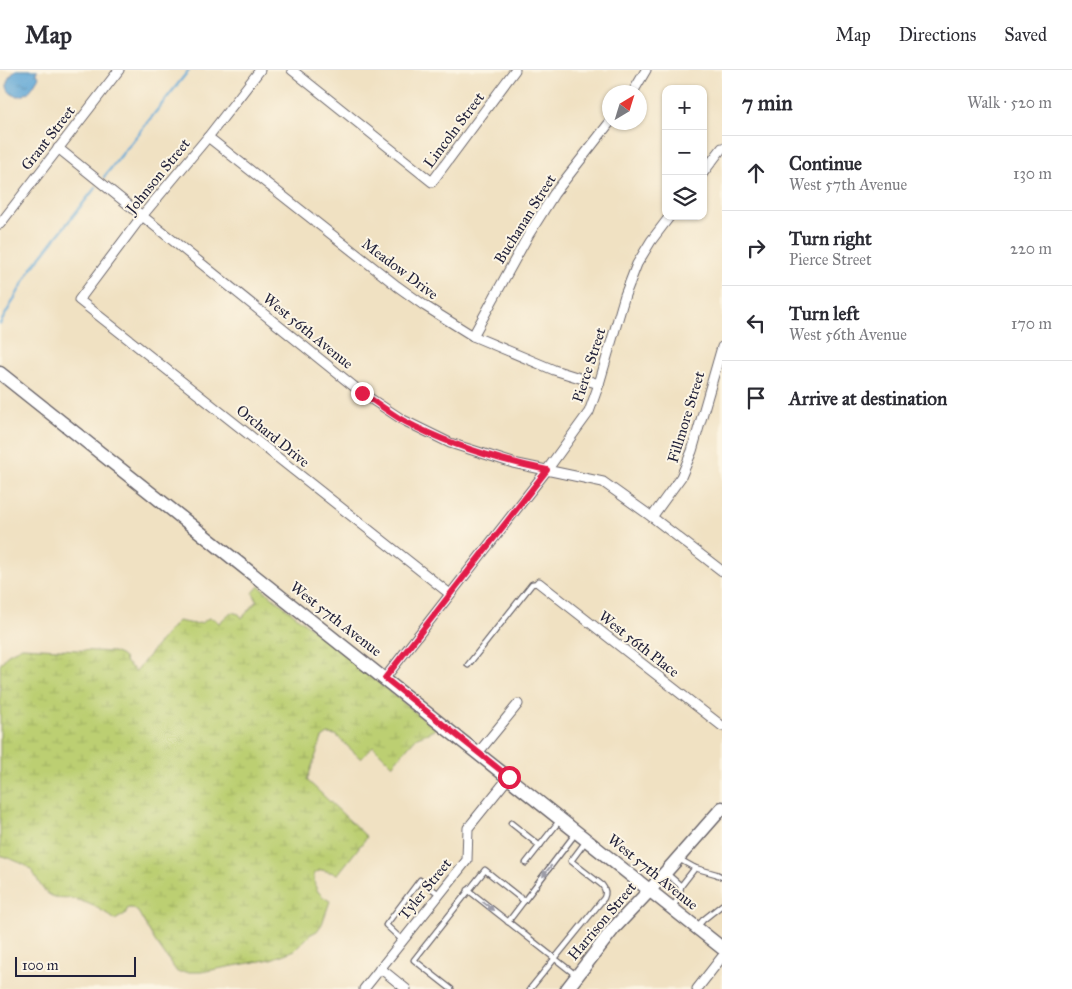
<!DOCTYPE html>
<meta charset="utf-8">
<style>
body{margin:0;font-family:"IM FELL Great Primer",serif;background:#f2f2f3;color:#2b2b33}
.controls{position:absolute;right:15px;top:15px;display:grid;overflow:hidden;border-radius:10px;box-shadow:0 1px 4px #0004}
.controls button{width:45px;height:45px;display:grid;place-items:center;padding:0;border:0;border-bottom:1px solid #e1e1e2;background:#fff;color:#2b2b33;font:25px sans-serif}
.compass{position:absolute;left:602px;top:15px;width:45px;height:45px;border-radius:50%;background:#fff;box-shadow:0 1px 4px #0004;rotate:38deg}
.scale{position:absolute;left:15px;bottom:12px;width:121px;box-sizing:border-box;padding-left:5px;border:2px solid #22223b;border-top:0;font-size:14px;line-height:18px;white-space:nowrap;color:#22223b;-webkit-text-stroke:4px #fcf5e5;paint-order:stroke}
.stop{position:absolute;width:15px;height:15px;margin:-11px;border:4px solid #e11d48;border-radius:50%;background:#fff}
.stop.end{background:#e11d48;border-color:#fff;box-shadow:0 1px 5px #0008}
.list{margin:0;padding:0;list-style:none}
h2{display:flex;justify-content:space-between;align-items:center;height:65px;margin:0;padding:0 20px;font-size:21px}
h2 small{font-size:16px;font-weight:400;color:#7c7c81}
.list li{display:grid;grid-template-columns:32px 1fr auto;gap:15px;align-items:center;box-sizing:border-box;height:75px;padding:0 20px;border-top:1px solid #e1e1e2}
.list b{display:block;font-size:19px;white-space:nowrap}
.list p{margin:0;font-size:16px;white-space:nowrap;color:#7c7c81}
.list em{font-size:16px;font-style:normal;color:#7c7c81}
.icon{flex:none;width:28px;height:28px;fill:none;stroke:currentColor;stroke-width:2;stroke-linecap:round;stroke-linejoin:round}
.map{position:relative;flex:none;width:722px;height:919px;overflow:hidden}
header{display:flex;align-items:center;gap:30px;box-sizing:border-box;height:70px;padding:0 25px;background:#fff;border-bottom:1px solid #e1e1e2}
header strong{font-size:24px}
nav{display:flex;gap:28px;margin-inline-start:auto;font-size:18px}
main{display:flex}
aside{flex:1;background:#fff}
.map>svg:first-child{display:block}
.wetland{fill:url(#wetland-marsh);stroke:#6f7856}
.water{fill:url(#water-ripples);stroke:#416488}
.lines{fill:none;stroke-linecap:round;stroke-linejoin:round}
.stream{stroke:#60a7d6;stroke-width:2.5}
.lane-casing{stroke:#6a656a;stroke-width:7}
.street-casing{stroke:#6a656a;stroke-width:11}
.secondary-casing{stroke:#6a656a;stroke-width:15}
.lane{stroke:#fff;stroke-width:4.5}
.street{stroke:#fff;stroke-width:9}
.secondary{stroke:#fff;stroke-width:12}
.oneway{fill:#9c9ca7}
.route{stroke:#e11d48;stroke-width:6}
.labels{text-anchor:middle;dominant-baseline:central;stroke-width:4;stroke-linejoin:round;paint-order:stroke}
.street-label{font-size:15px;fill:#22223b;stroke:#fcf5e5}
</style>
<header>
<strong>Map</strong>
<nav><a>Map</a><a>Directions</a><a>Saved</a></nav>
</header>
<main>
<div class="map">
<svg width="722" height="919" viewBox="0 0 722 919">
<defs>
<pattern id="wetland-marsh" width="20" height="14" patternUnits="userSpaceOnUse" patternTransform="scale(1.25)"><rect width="20" height="14" fill="#bccf72"/><path d="M1 5h8M5 5V1M11 12h8M15 12V8" fill="none" stroke="#a1b164"/></pattern>
<pattern id="water-ripples" width="26" height="14" patternUnits="userSpaceOnUse" patternTransform="scale(1.25)"><rect width="26" height="14" fill="#60a7d6"/><path d="M2 4q2-2 4 0t4 0M15 11q2-2 4 0t4 0" fill="none" stroke="#4f88af"/></pattern>
</defs>
<rect width="100%" height="100%" fill="#fcf5e5"/>
<filter id="ink" filterUnits="userSpaceOnUse"><feTurbulence type="fractalNoise" baseFrequency=".02" numOctaves="2"/><feDisplacementMap in="SourceGraphic" scale="10" xChannelSelector="R" yChannelSelector="G"/><feConvolveMatrix kernelMatrix="1 2 1 2 8 2 1 2 1" color-interpolation-filters="sRGB"/></filter>
<filter id="wash" filterUnits="userSpaceOnUse"><feTurbulence type="fractalNoise" baseFrequency=".0096" numOctaves="4" result="noise"/><feDisplacementMap in="SourceGraphic" scale="20" xChannelSelector="R" yChannelSelector="G"/><feGaussianBlur stdDeviation="1.12" result="paint"/><feColorMatrix in="noise" values="0 0 0 0 0 0 0 0 0 0 0 0 0 0 0 0 0 1.4 0 .05"/><feComposite in="paint" operator="in"/></filter>
<g filter="url(#wash)">
<rect width="100%" height="100%" fill="#f0e1c2"/>
<!-- wetland -->
<path class="wetland" d="M259 516 436 659 428 663 417 667 392 695 373 676 361 689 336 665 328 664 322 668 307 710 367 767 338 804 322 800 314 803C313 817 318 825 330 831L322 854 317 861 311 864 295 880 271 889 201 902H177L155 871 138 842 133 838H128L125 844 115 850C102 839 86 831 69 828 62 827 57 829 50 825 39 819 38 806 29 798 24 793 7 788 0 785V595L8 584 22 577 113 582 120 585 124 588 126 593 136 601 166 564 178 551C189 553 200 557 208 548L215 549 219 553 231 542 239 544 242 548 257 531 253 523Z"/>
<!-- water -->
<path class="water" d="M16 0H38L36 2 39 7C36 11 32 20 27 23 19 30 6 24 7 14 7 8 12 4 16 0Z"/>
<g class="lines">
<!-- stream -->
<g class="stream">
<polyline points="104,107 189,0"/>
<polyline points="0,254 31,199 96,117"/>
</g>
</g>
</g>
<g filter="url(#ink)">
<g class="lines">
<!-- lane casing -->
<g class="lane-casing">
<g id="lane">
<polyline points="468,595 532,514 539,513"/>
<polyline points="511,753 540,776"/>
<polyline points="679,789 695,798 716,804 722,807"/>
<polyline points="526,793 560,750"/>
<polyline points="666,803 681,816 679,828 672,837"/>
<polyline points="681,816 695,798"/>
<polyline points="468,820 577,906"/>
<polyline points="508,852 524,831"/>
<polyline points="697,857 703,850 722,835"/>
<polyline points="402,870 386,855 420,810 439,824"/>
<polyline points="451,919 414,890 485,800 524,831 576,763"/>
<path d="M530 919 604 828C606 823 606 820 602 815L571 791 586 771"/>
</g>
</g>
<!-- street casing -->
<g class="street-casing">
<g id="street">
<polyline points="260,0 208,67 142,146 79,230 450,524"/>
<polyline points="292,0 432,112 515,0"/>
<polyline points="633,22 646,0"/>
<polyline points="208,67 397,216 425,236 473,266 554,300 599,314"/>
<polyline points="58,78 362,323 403,350 450,373 513,393 603,412 652,447 722,501"/>
<polyline points="703,103 722,78"/>
<polyline points="0,154 119,0"/>
<polyline points="473,266 529,164 554,124 610,52"/>
<polyline points="652,447 681,407 692,381 722,277"/>
<polyline points="539,513 722,656"/>
<polyline points="385,608 547,400 589,342 599,314 625,225 637,194 651,171 670,146"/>
<polyline points="478,683 518,634"/>
<polyline points="380,898 406,919"/>
<polyline points="364,919 467,790 468,758 509,707"/>
<polyline points="697,919 722,887"/>
</g>
</g>
<!-- secondary casing -->
<g class="secondary-casing">
<g id="secondary">
<polyline points="0,303 722,878"/>
<polyline points="567,919 614,858 650,820 722,738"/>
</g>
</g>
<!-- lane -->
<use href="#lane" class="lane"/>
<!-- street -->
<use href="#street" class="street"/>
<!-- secondary -->
<use href="#secondary" class="secondary"/>
</g>
<!-- one-way arrows -->
<defs><path id="oneway-solid" d="M-6-.8H1V-3.2L6.5 0L1 3.2V.8H-6Z" transform="scale(1.25)"/></defs>
<g class="oneway">
<use href="#oneway-solid" transform="translate(547 801) rotate(128)"/>
<use href="#oneway-solid" transform="translate(488 836) rotate(39)"/>
</g>
</g>
<g class="lines" filter="url(#ink)">
<!-- route -->
<path class="route" d="M362 323C376 332 390 343 404 351 449 375 498 390 547 400L385 608 509 707"/>
</g>
<g class="labels">
<!-- street labels -->
<g class="street-label">
<text transform="translate(454 60) rotate(-53)">Lincoln Street</text>
<text transform="translate(48 68) rotate(-52)">Grant Street</text>
<text transform="translate(158 106) rotate(-51)">Johnson Street</text>
<text transform="translate(525 149) rotate(-58)">Buchanan Street</text>
<text transform="translate(400 199) rotate(37)">Meadow Drive</text>
<text transform="translate(308 261) rotate(39)">West 56th Avenue</text>
<text transform="translate(589 295) rotate(-72)">Pierce Street</text>
<text transform="translate(686 347) rotate(-73)">Fillmore Street</text>
<text transform="translate(273 366) rotate(39)">Orchard Drive</text>
<text transform="translate(336 549) rotate(38)">West 57th Avenue</text>
<text transform="translate(639 574) rotate(38)">West 56th Place</text>
<text transform="translate(653 802) rotate(39)">West 57th Avenue</text>
<text transform="translate(425 819) rotate(-51)">Tyler Street</text>
<text transform="translate(602 851) rotate(-50)">Harrison Street</text>
</g>
</g>
</svg>
<div class="controls">
<button>+</button>
<button>−</button>
<button><svg class="icon" aria-label="layers" viewBox="0 0 24 24"><path d="M12 4l9 5-9 5-9-5zM3 14l9 5 9-5"/></svg></button>
</div>
<svg class="compass" viewBox="-18 -18 36 36"><path d="M0-13l5 13h-10z" fill="#e53935"/><path d="M0 13l5-13h-10z" fill="#7c7c81"/></svg>
<div class="scale">100 m</div>
<div class="stop" style="left:509px;top:707px"></div>
<div class="stop end" style="left:362px;top:323px"></div>
</div>
<aside>
<h2>7 min<small>Walk · 520 m</small></h2>
<ul class="list">
<li><svg class="icon" aria-label="ahead" viewBox="0 0 24 24"><path d="M12 20V5M6 11l6-6 6 6"/></svg><div><b>Continue</b><p>West 57th Avenue</p></div><em>130 m</em></li>
<li><svg class="icon" aria-label="right" viewBox="0 0 24 24"><path d="M7 20v-9h11M14 6l5 5-5 5"/></svg><div><b>Turn right</b><p>Pierce Street</p></div><em>220 m</em></li>
<li><svg class="icon" aria-label="left" viewBox="0 0 24 24"><path d="M17 20v-9H6M10 6l-5 5 5 5"/></svg><div><b>Turn left</b><p>West 56th Avenue</p></div><em>170 m</em></li>
<li><svg class="icon" aria-label="arrive" viewBox="0 0 24 24"><path d="M6 21V4h12l-3 4 3 4H6"/></svg><div><b>Arrive at destination</b></div></li>
</ul>
</aside>
</main>
